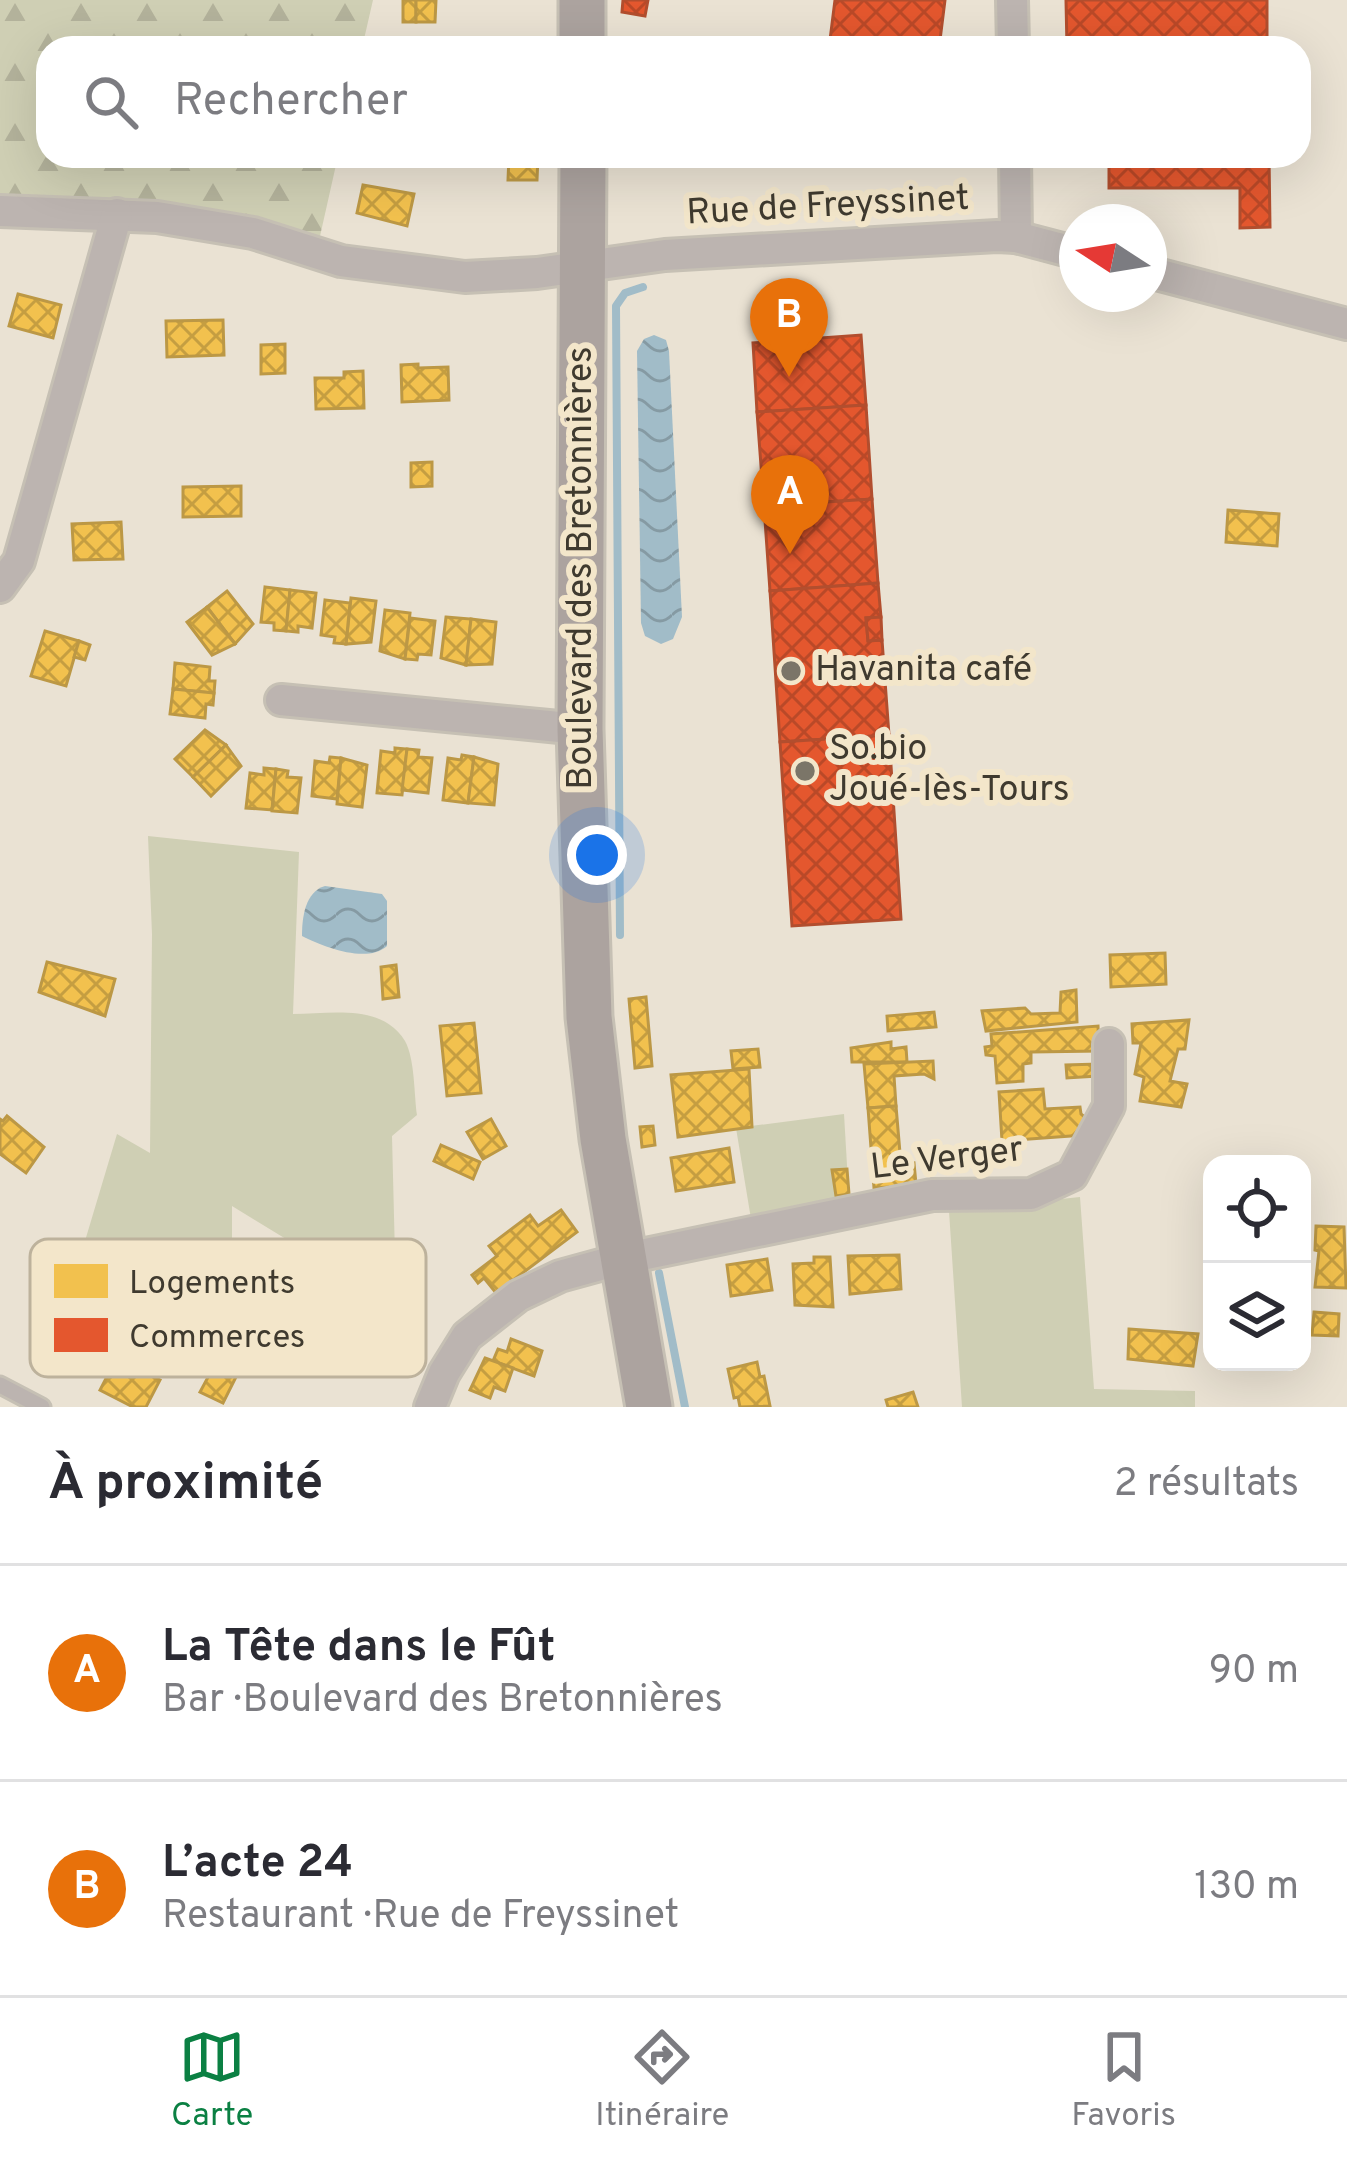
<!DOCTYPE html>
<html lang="fr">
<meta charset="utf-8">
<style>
body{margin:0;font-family:Overpass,sans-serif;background:#f2f2f3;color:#2b2b33}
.controls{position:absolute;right:36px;bottom:36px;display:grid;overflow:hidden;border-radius:24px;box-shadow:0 12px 48px #0002}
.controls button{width:108px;height:108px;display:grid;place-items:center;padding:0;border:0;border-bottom:3px solid #e1e1e2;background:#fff;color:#2b2b33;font:60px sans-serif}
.compass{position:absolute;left:1059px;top:204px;width:108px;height:108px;border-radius:50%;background:#fff;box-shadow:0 12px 48px #0002;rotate:282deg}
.you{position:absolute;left:597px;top:855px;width:42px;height:42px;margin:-30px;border:9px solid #fff;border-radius:50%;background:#1a73e8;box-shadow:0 0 0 18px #1a73e833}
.badge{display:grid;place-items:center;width:78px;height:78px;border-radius:50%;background:#0b8043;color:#fff;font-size:39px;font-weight:700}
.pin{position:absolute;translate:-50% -99px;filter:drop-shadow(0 3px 6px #0008)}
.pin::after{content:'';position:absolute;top:63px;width:42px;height:36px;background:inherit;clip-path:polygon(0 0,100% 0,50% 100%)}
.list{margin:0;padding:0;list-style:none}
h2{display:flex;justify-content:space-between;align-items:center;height:156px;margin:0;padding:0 48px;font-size:51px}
h2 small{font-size:39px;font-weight:400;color:#7c7c81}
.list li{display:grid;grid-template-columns:78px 1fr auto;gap:36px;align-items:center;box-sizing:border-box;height:216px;padding:0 48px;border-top:3px solid #e1e1e2}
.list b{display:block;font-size:45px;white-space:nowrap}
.list p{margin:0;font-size:39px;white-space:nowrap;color:#7c7c81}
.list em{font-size:39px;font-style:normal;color:#7c7c81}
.icon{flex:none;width:66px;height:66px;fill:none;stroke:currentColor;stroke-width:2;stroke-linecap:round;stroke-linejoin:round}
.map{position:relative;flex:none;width:1347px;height:1407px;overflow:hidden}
.search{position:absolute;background:#fff;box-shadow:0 12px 48px #0002;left:36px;right:36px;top:36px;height:132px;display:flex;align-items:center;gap:30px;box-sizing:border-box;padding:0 42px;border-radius:36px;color:#7c7c81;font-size:45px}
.sheet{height:588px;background:#fff}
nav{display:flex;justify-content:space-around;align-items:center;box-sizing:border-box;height:168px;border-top:3px solid #e1e1e2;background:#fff;font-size:33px;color:#7c7c81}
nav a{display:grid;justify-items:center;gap:6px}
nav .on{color:#0b8043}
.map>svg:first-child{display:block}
.grass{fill:#cfcfb4}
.forest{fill:url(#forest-firs)}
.water{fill:url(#water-waves)}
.homes{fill:url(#homes-cross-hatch);stroke:#bc9845;stroke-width:3}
.shops{fill:url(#shops-cross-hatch);stroke:#b24e2e;stroke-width:3}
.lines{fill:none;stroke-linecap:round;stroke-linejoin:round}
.stream{stroke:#a1bcc8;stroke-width:8}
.service-casing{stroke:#c6c0b4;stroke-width:21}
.minor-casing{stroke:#c6c0b4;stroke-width:36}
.primary-casing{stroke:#c6c0b4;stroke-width:51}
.service{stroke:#bcb4b0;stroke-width:15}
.minor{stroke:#bcb4b0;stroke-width:30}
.primary{stroke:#aca39f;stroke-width:45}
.poi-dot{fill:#7b7568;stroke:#f3e6ca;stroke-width:4.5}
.labels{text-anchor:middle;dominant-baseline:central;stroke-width:12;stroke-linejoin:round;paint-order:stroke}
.street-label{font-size:36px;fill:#3f3a2f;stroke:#f3e6ca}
.poi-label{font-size:36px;fill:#3f3a2f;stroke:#f3e6ca;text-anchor:start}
.key{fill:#f3e6ca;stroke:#bdb29c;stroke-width:3}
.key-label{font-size:33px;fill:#3f3a2f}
</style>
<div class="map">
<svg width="1347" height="1407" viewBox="0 0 1347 1407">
<defs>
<pattern id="forest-firs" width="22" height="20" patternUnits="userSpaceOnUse" patternTransform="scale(3)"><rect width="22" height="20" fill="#cfcfb4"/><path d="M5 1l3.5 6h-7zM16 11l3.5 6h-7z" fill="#b3b29b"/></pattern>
<pattern id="water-waves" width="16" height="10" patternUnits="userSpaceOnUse" patternTransform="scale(3)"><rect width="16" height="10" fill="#a1bcc8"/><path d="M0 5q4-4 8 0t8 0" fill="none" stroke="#859aa3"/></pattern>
<pattern id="homes-cross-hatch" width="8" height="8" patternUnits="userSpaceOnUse" patternTransform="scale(3)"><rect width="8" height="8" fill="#f2c14e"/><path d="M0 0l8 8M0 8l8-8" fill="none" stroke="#c59e41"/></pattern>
<pattern id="shops-cross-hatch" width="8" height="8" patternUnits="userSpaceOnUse" patternTransform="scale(3)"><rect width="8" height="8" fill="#e4572e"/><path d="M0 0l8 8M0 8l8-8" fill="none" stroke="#ba4928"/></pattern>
</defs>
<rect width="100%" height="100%" fill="#eae2d3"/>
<!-- grass -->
<g class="grass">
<path d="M148 836 299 852 293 1014C330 1014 382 1003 405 1041 415 1059 414 1094 417 1115L392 1136 395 1256 387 1287 363 1286 232 1206V1364L76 1271 117 1134 150 1153 152 934Z"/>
<polygon points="844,1114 849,1199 751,1219 736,1128"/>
<polygon points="1080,1197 1094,1389 1195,1391 1195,1407 962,1407 949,1211"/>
</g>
<!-- forest -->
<polygon class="forest" points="0,0 373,0 362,48 48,48 48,156 338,156 316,254 253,233 0,211"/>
<!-- water -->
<g class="water">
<polygon points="654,335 666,340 669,351 682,617 673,639 661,644 645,636 641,623 637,351 644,339"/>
<path d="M325 886 382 894 387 901V946C367 964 324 947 302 936 302 917 305 892 325 886Z"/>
</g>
<!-- homes -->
<g class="homes">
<rect x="403" y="0" width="13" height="22"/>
<polygon points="416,0 436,0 435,22 416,22"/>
<polygon points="509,156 538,156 537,180 508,180"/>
<polygon points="363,185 414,194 407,226 357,213"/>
<polygon points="18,294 61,305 53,338 9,326"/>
<polygon points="223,320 224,355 167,357 166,321"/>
<polygon points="285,344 285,373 261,374 261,345"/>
<polygon points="418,364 418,368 448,367 449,400 402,402 401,365"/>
<polygon points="363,371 364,408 316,409 315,378 344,378 344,372"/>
<polygon points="432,462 432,486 411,487 411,463"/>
<polygon points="241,486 241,516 183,517 183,487"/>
<polygon points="1228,510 1279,514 1277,546 1226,542"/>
<polygon points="121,522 123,559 74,560 72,524"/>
<polygon points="265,587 290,590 286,631 274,630 274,623 261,622"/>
<polygon points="290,590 316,593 312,628 298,626 298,632 286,631"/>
<polygon points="227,591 253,624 235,644 207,607"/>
<polygon points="351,598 376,601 371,642 346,644"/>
<polygon points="325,600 350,603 346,644 334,643 335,637 321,635"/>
<polygon points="207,607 235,644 212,655 187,622"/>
<polygon points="385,610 410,613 405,659 380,651"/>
<polygon points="446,617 471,619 466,665 441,658"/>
<polygon points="410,618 435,621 431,655 418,654 417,660 405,659"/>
<polygon points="471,619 496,622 492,664 466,665"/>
<polygon points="45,631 79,641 66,686 31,676"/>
<polygon points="79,641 90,645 85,660 74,657"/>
<polygon points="175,663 210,667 209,681 215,681 214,693 173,689"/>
<polygon points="173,689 214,693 213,705 206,704 205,718 170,714"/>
<polygon points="205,730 226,745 193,777 175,759"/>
<polygon points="226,745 241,766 211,796 193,777"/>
<polygon points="395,748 407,749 402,795 377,793 381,751 395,753"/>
<polygon points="407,749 419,750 418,757 432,758 428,793 402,790"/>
<polygon points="462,755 474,757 468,803 443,800 448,758 461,760"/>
<polygon points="330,757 341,758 337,799 312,796 315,761 329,763"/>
<polygon points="474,757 498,764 494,805 468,803"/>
<polygon points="341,758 367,765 362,807 337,804"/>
<polygon points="264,768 276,769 272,810 246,808 250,773 264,775"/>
<polygon points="276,769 288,771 287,777 301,778 297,813 272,811"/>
<polygon points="1165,953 1166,984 1111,987 1110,955"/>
<polygon points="47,962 115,979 105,1016 39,992"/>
<polygon points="396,965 399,997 383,999 381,967"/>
<polygon points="1076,990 1077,1022 986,1031 982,1011 1025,1008 1031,1014 1060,1013 1061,992"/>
<polygon points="646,997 652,1066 635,1068 629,999"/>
<polygon points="934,1012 936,1027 888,1031 887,1016"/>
<polygon points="1189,1020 1185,1049 1178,1049 1170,1081 1187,1084 1181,1107 1140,1101 1144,1077 1135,1074 1141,1043 1133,1043 1132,1024"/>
<polygon points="474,1023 481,1093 447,1096 440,1026"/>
<polygon points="1098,1026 1099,1051 1031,1052 1031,1063 1023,1064 1023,1081 997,1083 995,1056 986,1055 985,1047 992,1046 991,1034"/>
<polygon points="891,1042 891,1049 906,1047 907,1062 852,1062 851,1048"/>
<polygon points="758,1049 760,1067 733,1069 731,1051"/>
<polygon points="933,1061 934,1079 924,1074 894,1076 896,1106 868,1108 864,1064"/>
<polygon points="1098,1064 1097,1076 1067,1078 1066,1065"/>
<polygon points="749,1069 752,1127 678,1137 671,1075"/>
<polygon points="1043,1089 1045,1109 1080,1107 1081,1114 1089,1121 1084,1135 1002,1141 999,1092"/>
<polygon points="896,1106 901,1165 914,1163 916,1184 891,1196 888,1187 874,1188 868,1108"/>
<polygon points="7,1116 44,1147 26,1173 0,1154 0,1119 3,1121"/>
<polygon points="491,1119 506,1146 483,1159 467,1132"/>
<polygon points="653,1126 655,1145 642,1147 640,1127"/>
<polygon points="441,1145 480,1162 473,1179 434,1161"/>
<polygon points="729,1148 734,1182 676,1191 671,1158"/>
<polygon points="847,1169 849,1194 836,1196 832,1170"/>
<polygon points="561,1210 577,1232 496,1293 484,1278 478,1283 472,1275 497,1256 489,1246 530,1215 538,1226"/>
<polygon points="1316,1226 1344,1227 1346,1288 1315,1287 1319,1251 1315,1250"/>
<polygon points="899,1255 901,1289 850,1294 848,1256"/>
<polygon points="814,1257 830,1257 833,1307 795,1305 793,1264 814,1263"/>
<polygon points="767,1259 772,1290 731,1296 727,1265"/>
<polygon points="1314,1312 1339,1314 1338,1336 1312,1335"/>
<polygon points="1129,1329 1198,1334 1193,1366 1128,1359"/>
<polygon points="511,1339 542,1351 534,1376 493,1361 498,1349 507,1352"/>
<polygon points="485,1358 513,1368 505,1391 494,1387 490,1398 470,1390"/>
<polygon points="116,1359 160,1380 146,1407 133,1407 100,1390"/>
<polygon points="757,1362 760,1377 764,1376 770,1406 740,1407 738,1397 734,1398 728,1369"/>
<polygon points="214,1366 236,1377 223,1403 200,1392"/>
<polygon points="913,1392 918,1407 888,1407 886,1400"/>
</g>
<!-- shops -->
<g class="shops">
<polygon points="623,0 648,0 645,16 622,12"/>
<polygon points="835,0 945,0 939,48 829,48"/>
<polygon points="1066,0 1267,0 1267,48 1067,48"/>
<polygon points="880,156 926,156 925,163"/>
<polygon points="1109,156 1269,156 1270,227 1240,228 1240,188 1109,188"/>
<polygon points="861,335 866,405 757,412 753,343"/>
<polygon points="866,405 872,499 764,506 757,412"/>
<polygon points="872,499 878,583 770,591 764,506"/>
<polygon points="878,583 881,617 866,618 868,641 882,640 889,735 780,742 770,591"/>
<polygon points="881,617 882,640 868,641 866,618"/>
<polygon points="889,735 901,919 792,926 780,742"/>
</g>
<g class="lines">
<!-- stream -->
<g class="stream">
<polyline points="620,935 616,306 625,293 643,287"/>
<polyline points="659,1273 685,1407"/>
</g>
<!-- service casing -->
<g class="service-casing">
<polyline id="service" points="0,1385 42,1407"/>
</g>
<!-- minor casing -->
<g class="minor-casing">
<g id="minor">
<polyline points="1012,0 1013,48"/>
<polyline points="1015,156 1016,237"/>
<polyline points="0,211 157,217 253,233 341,261 465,277 537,273 665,255 997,236 1016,237 1077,253"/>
<polyline points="1149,272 1347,324"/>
<polyline points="0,587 19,561 117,214"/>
<polyline points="281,700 580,729"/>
<polyline points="430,1407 444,1373 467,1336 518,1296 560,1276 622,1259 932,1195 1031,1194 1072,1175 1109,1106 1109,1044"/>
</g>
</g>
<!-- primary casing -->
<g class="primary-casing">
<g id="primary">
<polyline points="582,0 582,48"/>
<polyline points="583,156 580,729 589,1017 603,1139 649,1407"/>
</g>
</g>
<!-- service -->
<use href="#service" class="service"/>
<!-- minor -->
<use href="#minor" class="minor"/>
<!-- primary -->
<use href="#primary" class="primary"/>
</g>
<!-- markers -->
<g class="poi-dot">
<circle cx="791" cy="671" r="12"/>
<circle cx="805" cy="771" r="12"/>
</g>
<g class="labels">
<!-- street labels -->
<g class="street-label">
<text transform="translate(828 207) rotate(-3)">Rue de Freyssinet</text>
<text transform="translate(582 568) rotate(-90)">Boulevard des Bretonnières</text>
<text transform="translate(947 1160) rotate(-7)">Le Verger</text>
</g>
<!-- poi labels -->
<g class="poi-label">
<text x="815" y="671">Havanita café</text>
<text x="829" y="750">So.bio<tspan x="829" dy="41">Joué-lès-Tours</tspan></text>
</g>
</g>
<!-- legend -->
<rect x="30" y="1239" width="396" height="138" rx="18" class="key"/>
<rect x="54" y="1264" width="54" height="34" fill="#f2c14e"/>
<rect x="54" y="1318" width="54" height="34" fill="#e4572e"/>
<g class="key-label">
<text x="129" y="1293">Logements</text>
<text x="129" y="1347">Commerces</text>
</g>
</svg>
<div class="controls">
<button><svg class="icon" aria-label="locate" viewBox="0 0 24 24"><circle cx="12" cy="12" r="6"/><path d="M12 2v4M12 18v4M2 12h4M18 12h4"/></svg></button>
<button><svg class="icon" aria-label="layers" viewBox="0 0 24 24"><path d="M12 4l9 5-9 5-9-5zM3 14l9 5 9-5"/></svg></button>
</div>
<svg class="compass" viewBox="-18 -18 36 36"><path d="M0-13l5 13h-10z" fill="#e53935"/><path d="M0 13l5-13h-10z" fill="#7c7c81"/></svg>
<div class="you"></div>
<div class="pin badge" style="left:790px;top:554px;background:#e8710a">A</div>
<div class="pin badge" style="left:789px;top:377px;background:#e8710a">B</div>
<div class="search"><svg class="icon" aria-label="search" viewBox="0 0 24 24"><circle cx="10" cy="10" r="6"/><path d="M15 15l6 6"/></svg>Rechercher</div>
</div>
<section class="sheet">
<h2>À proximité<small>2 résultats</small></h2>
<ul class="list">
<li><span class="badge" style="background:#e8710a">A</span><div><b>La Tête dans le Fût</b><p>Bar · Boulevard des Bretonnières</p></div><em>90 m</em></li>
<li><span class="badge" style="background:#e8710a">B</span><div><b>L’acte 24</b><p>Restaurant · Rue de Freyssinet</p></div><em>130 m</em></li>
</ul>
</section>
<nav>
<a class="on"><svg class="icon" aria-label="map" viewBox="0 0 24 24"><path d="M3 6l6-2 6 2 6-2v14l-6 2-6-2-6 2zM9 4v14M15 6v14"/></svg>Carte</a>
<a><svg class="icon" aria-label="directions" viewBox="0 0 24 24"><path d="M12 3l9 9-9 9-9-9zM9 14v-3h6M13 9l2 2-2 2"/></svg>Itinéraire</a>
<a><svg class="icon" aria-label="saved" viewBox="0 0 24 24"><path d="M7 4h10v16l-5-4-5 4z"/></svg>Favoris</a>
</nav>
